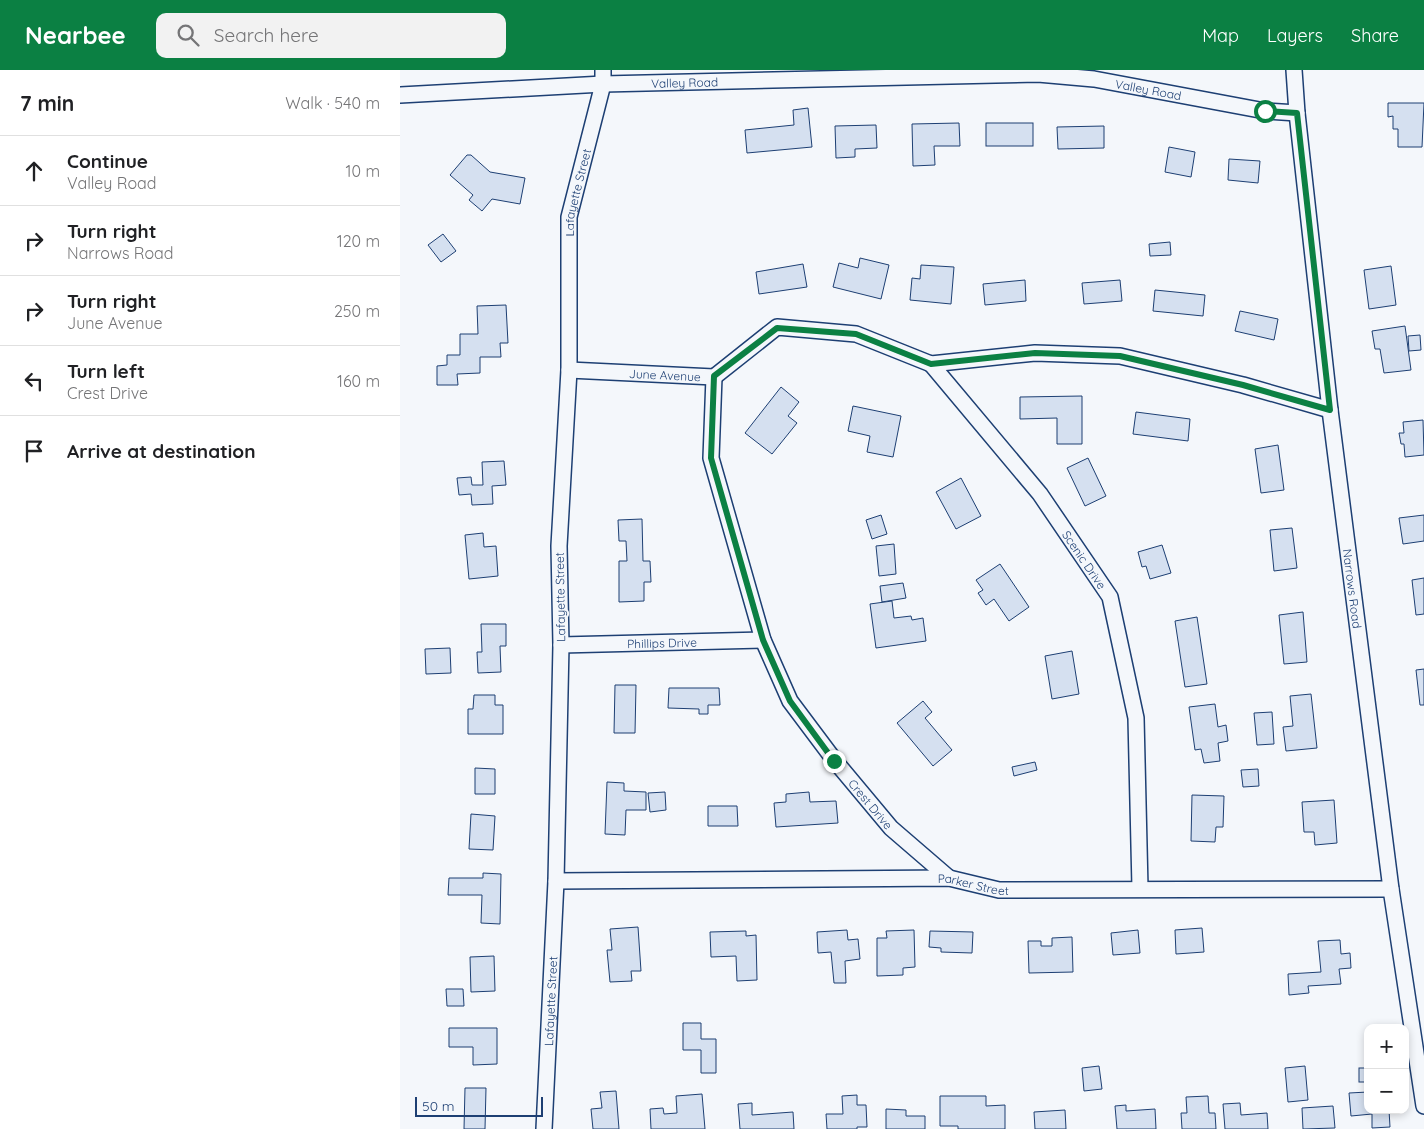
<!DOCTYPE html>
<meta charset="utf-8">
<style>
body{margin:0;font-family:Quicksand,sans-serif;background:#f2f2f2;color:#202124}
.controls{position:absolute;right:15px;bottom:15px;display:grid;overflow:hidden;border-radius:10px;box-shadow:0 2px 8px #0003}
.controls button{width:45px;height:45px;display:grid;place-items:center;padding:0;border:0;border-bottom:1px solid #e0e0e0;background:#fff;color:#202124;font:25px sans-serif}
.scale{position:absolute;left:15px;bottom:12px;width:128px;box-sizing:border-box;padding-left:5px;border:2px solid #1d3f73;border-top:0;font-size:14px;line-height:18px;white-space:nowrap;color:#1d3f73;-webkit-text-stroke:4px #f4f7fb;paint-order:stroke}
.stop{position:absolute;width:15px;height:15px;margin:-11px;border:4px solid #0b8043;border-radius:50%;background:#fff}
.stop.end{background:#0b8043;border-color:#fff;box-shadow:0 1px 5px #0008}
.list{margin:0;padding:0;list-style:none}
h2{display:flex;justify-content:space-between;align-items:center;height:65px;margin:0;padding:0 20px;font-size:21px}
h2 small{font-size:16px;font-weight:400;color:#757577}
.list li{display:grid;grid-template-columns:32px 1fr auto;gap:15px;align-items:center;box-sizing:border-box;height:70px;padding:0 20px;border-top:1px solid #e0e0e0}
.list b{display:block;font-size:19px;white-space:nowrap}
.list p{margin:0;font-size:16px;white-space:nowrap;color:#757577}
.list em{font-size:16px;font-style:normal;color:#757577}
.icon{flex:none;width:28px;height:28px;fill:none;stroke:currentColor;stroke-width:2;stroke-linecap:round;stroke-linejoin:round}
.map{position:relative;flex:none;width:1024px;height:1059px;overflow:hidden}
header{display:flex;align-items:center;gap:30px;box-sizing:border-box;height:70px;padding:0 25px;background:#0b8043;color:#fff}
header strong{font-size:24px}
nav{display:flex;gap:28px;margin-inline-start:auto;font-size:18px}
.search{width:350px;height:45px;background:#f2f2f2;display:flex;align-items:center;gap:12px;box-sizing:border-box;padding:0 18px;border-radius:10px;color:#757577;font-size:19px}
main{display:flex}
aside{flex:1;background:#fff}
.map>svg:first-child{display:block}
.building{fill:#d5e0f0;stroke:#1d3f73}
.lines{fill:none;stroke-linecap:round;stroke-linejoin:round}
.street-casing{stroke:#1d3f73;stroke-width:18}
.street{stroke:#f4f7fb;stroke-width:15}
.route{stroke:#0b8043;stroke-width:6}
.labels{text-anchor:middle;dominant-baseline:central;stroke-width:4;stroke-linejoin:round;paint-order:stroke}
.street-label{font-size:12px;fill:#1d3f73;stroke:#f4f7fb}
</style>
<header>
<strong>Nearbee</strong>
<div class="search"><svg class="icon" aria-label="search" viewBox="0 0 24 24"><circle cx="10" cy="10" r="6"/><path d="M15 15l6 6"/></svg>Search here</div>
<nav><a>Map</a><a>Layers</a><a>Share</a></nav>
</header>
<main>
<aside>
<h2>7 min<small>Walk · 540 m</small></h2>
<ul class="list">
<li><svg class="icon" aria-label="ahead" viewBox="0 0 24 24"><path d="M12 20V5M6 11l6-6 6 6"/></svg><div><b>Continue</b><p>Valley Road</p></div><em>10 m</em></li>
<li><svg class="icon" aria-label="right" viewBox="0 0 24 24"><path d="M7 20v-9h11M14 6l5 5-5 5"/></svg><div><b>Turn right</b><p>Narrows Road</p></div><em>120 m</em></li>
<li><svg class="icon" aria-label="right" viewBox="0 0 24 24"><path d="M7 20v-9h11M14 6l5 5-5 5"/></svg><div><b>Turn right</b><p>June Avenue</p></div><em>250 m</em></li>
<li><svg class="icon" aria-label="left" viewBox="0 0 24 24"><path d="M17 20v-9H6M10 6l-5 5 5 5"/></svg><div><b>Turn left</b><p>Crest Drive</p></div><em>160 m</em></li>
<li><svg class="icon" aria-label="arrive" viewBox="0 0 24 24"><path d="M6 21V4h12l-3 4 3 4H6"/></svg><div><b>Arrive at destination</b></div></li>
</ul>
</aside>
<div class="map">
<svg width="1024" height="1059" viewBox="0 0 1024 1059">
<rect width="100%" height="100%" fill="#f4f7fb"/>
<!-- building -->
<g class="building">
<polygon points="988,33 1024,33 1022,77 998,77 998,59 993,59 993,46 988,47"/>
<polygon points="408,38 412,77 347,83 345,60 394,55 393,40"/>
<polygon points="559,53 560,76 534,76 535,95 513,96 512,54"/>
<rect x="586" y="53" width="47" height="23"/>
<polygon points="476,55 477,78 455,79 455,87 436,88 435,56"/>
<polygon points="704,56 704,78 658,79 657,57"/>
<polygon points="769,77 795,82 791,107 765,102"/>
<polygon points="67,85 71,85 90,102 125,108 120,134 92,129 82,141 69,130 73,125 50,105"/>
<polygon points="829,89 860,91 858,113 828,110"/>
<polygon points="43,164 56,181 41,192 28,175"/>
<polygon points="770,172 771,185 750,186 749,174"/>
<polygon points="460,188 489,195 481,229 433,217 439,193 458,198"/>
<polygon points="403,194 407,217 359,224 356,202"/>
<polygon points="521,195 554,197 551,234 510,230 512,208 520,209"/>
<polygon points="991,196 996,235 969,239 964,200"/>
<polygon points="625,210 626,231 585,235 583,214"/>
<polygon points="720,210 722,231 684,234 682,213"/>
<polygon points="755,220 805,225 803,246 753,241"/>
<polygon points="106,235 108,273 100,273 101,287 80,287 80,303 57,304 58,315 37,315 37,296 47,295 47,285 60,285 60,264 78,264 77,236"/>
<polygon points="840,241 878,249 874,270 835,261"/>
<polygon points="1005,256 1011,300 984,303 980,279 975,279 972,261"/>
<polygon points="1020,265 1021,280 1009,281 1008,266"/>
<polygon points="381,317 399,332 388,346 397,353 372,384 345,363"/>
<polygon points="682,326 682,374 657,374 657,348 620,349 620,327"/>
<polygon points="453,336 501,346 493,387 467,382 470,366 448,361"/>
<polygon points="736,342 790,349 788,371 733,364"/>
<polygon points="1023,350 1024,385 1005,387 1004,374 1001,374 999,363 1004,363 1003,352"/>
<polygon points="878,375 884,420 861,423 855,379"/>
<polygon points="688,388 706,426 685,436 667,398"/>
<polygon points="104,391 106,415 92,416 93,434 72,435 71,424 59,425 57,408 71,407 72,415 83,415 82,392"/>
<polygon points="561,408 581,446 556,459 536,422"/>
<polygon points="481,445 487,464 472,469 466,450"/>
<polygon points="1024,445 1024,471 1003,474 999,448"/>
<polygon points="242,449 243,491 250,491 251,512 244,512 244,531 219,532 219,491 227,491 226,471 219,471 218,450"/>
<polygon points="892,458 897,498 874,501 870,460"/>
<polygon points="83,463 84,477 96,476 98,506 69,509 65,465"/>
<polygon points="494,474 496,504 479,506 476,476"/>
<polygon points="762,475 771,503 750,509 746,496 742,497 738,482"/>
<polygon points="600,494 629,537 609,551 594,529 586,535 578,523 583,520 576,510"/>
<polygon points="1024,508 1024,544 1016,545 1012,510"/>
<polygon points="503,513 506,528 482,532 480,516"/>
<polygon points="492,531 494,548 511,546 512,550 523,548 526,571 476,578 470,534"/>
<polygon points="903,542 907,592 884,594 879,545"/>
<polygon points="797,547 807,614 785,617 775,551"/>
<polygon points="81,554 106,554 106,576 100,576 101,602 78,603 77,582 82,582"/>
<polygon points="50,578 51,603 26,604 25,579"/>
<polygon points="672,581 679,624 652,629 645,586"/>
<polygon points="1024,599 1024,635 1020,635 1016,600"/>
<polygon points="215,615 236,615 235,663 214,663"/>
<polygon points="269,618 319,618 320,635 308,635 308,644 299,644 299,639 268,638"/>
<polygon points="911,624 917,678 886,681 883,657 893,656 890,626"/>
<polygon points="74,625 95,625 95,635 103,635 103,664 68,664 68,639 73,639"/>
<polygon points="523,631 532,642 525,648 552,680 533,696 497,653"/>
<polygon points="815,634 818,657 826,655 828,671 818,673 820,691 804,693 801,679 795,680 789,637"/>
<polygon points="872,642 874,674 857,675 854,643"/>
<polygon points="635,692 637,700 614,706 612,697"/>
<polygon points="75,698 95,699 95,724 75,724"/>
<polygon points="858,699 859,716 843,717 841,700"/>
<polygon points="207,712 224,713 224,721 246,722 246,740 226,740 225,765 205,764"/>
<polygon points="265,722 266,740 250,742 248,723"/>
<polygon points="409,722 410,732 436,731 438,753 376,757 374,733 386,732 386,724"/>
<polygon points="792,725 824,726 823,757 816,757 815,772 791,771"/>
<polygon points="934,730 937,773 915,775 914,762 904,762 902,732"/>
<polygon points="308,736 337,736 338,756 308,756"/>
<polygon points="71,744 95,746 93,780 69,779"/>
<polygon points="83,803 101,804 100,854 81,853 82,825 48,825 49,808 83,808"/>
<polygon points="238,857 241,901 231,901 232,911 210,912 207,880 212,880 210,859"/>
<polygon points="802,858 804,882 776,884 775,860"/>
<polygon points="447,860 448,870 458,869 460,889 445,891 446,913 434,913 431,882 418,883 417,862"/>
<polygon points="514,860 515,897 503,898 503,905 477,906 477,868 487,868 486,861"/>
<polygon points="738,860 740,883 713,885 711,863"/>
<polygon points="346,861 346,866 356,865 357,910 337,911 336,886 311,887 310,862"/>
<polygon points="530,861 573,862 572,883 541,882 541,878 529,877"/>
<polygon points="672,867 673,902 629,903 628,871 641,871 641,876 652,876 652,868"/>
<polygon points="940,870 941,884 950,883 951,898 939,899 941,914 908,916 909,923 889,925 888,904 921,902 918,871"/>
<polygon points="94,886 95,921 71,922 70,887"/>
<polygon points="46,919 63,919 64,936 47,936"/>
<polygon points="283,953 301,953 301,969 316,969 316,1003 301,1003 301,980 283,980"/>
<polygon points="49,958 97,958 97,994 73,995 73,977 49,977"/>
<polygon points="699,996 702,1019 684,1021 682,998"/>
<polygon points="905,996 908,1030 888,1032 885,998"/>
<rect x="959" y="998" width="9" height="14"/>
<polygon points="65,1018 86,1018 85,1059 64,1059"/>
<polygon points="216,1021 219,1059 193,1059 191,1039 202,1038 200,1022"/>
<polygon points="968,1022 968,1040 989,1040 990,1057 972,1058 972,1044 951,1046 949,1023"/>
<polygon points="302,1024 305,1059 251,1059 250,1039 263,1038 264,1044 277,1043 276,1026"/>
<polygon points="457,1025 457,1035 466,1035 467,1057 457,1057 457,1059 427,1059 426,1044 443,1044 442,1026"/>
<polygon points="540,1026 586,1026 586,1036 605,1035 605,1059 558,1059 558,1056 540,1056"/>
<polygon points="808,1026 809,1043 815,1043 816,1059 782,1059 781,1043 787,1043 786,1027"/>
<polygon points="352,1033 352,1045 393,1042 394,1059 340,1059 338,1034"/>
<polygon points="840,1033 841,1045 867,1043 868,1059 825,1059 823,1034"/>
<polygon points="726,1035 726,1041 755,1039 756,1059 717,1059 715,1036"/>
<polygon points="933,1036 935,1058 903,1059 902,1038"/>
<polygon points="486,1039 506,1040 506,1046 525,1046 525,1059 486,1059"/>
<polygon points="665,1040 666,1059 635,1059 634,1042"/>
</g>
<g class="lines">
<!-- street casing -->
<g class="street-casing">
<g id="street">
<path id="s1" d="M894 0 897 43 930 340 991 819 1024 1036"/>
<path id="s2" d="M0 25 203 14 638 4 694 9 865 41 897 43"/>
<path id="s3" d="M531 294 640 424 710 527 736 648 740 818"/>
<path id="s4" d="M169 300 314 307 377 257 456 264 531 294 635 283 720 286 843 315 930 340"/>
<path id="s5" d="M314 307 311 388 363 570 390 631 435 691 491 758 549 808"/>
<path id="s6" d="M161 575 363 570"/>
<path id="s7" d="M156 811 549 808 599 820 991 819"/>
<path id="s8" d="M144 1059 156 811 161 575 159 476 169 300V147L203 14V0"/>
</g>
</g>
<!-- street -->
<use href="#street" class="street"/>
</g>
<g class="lines">
<!-- route -->
<polyline class="route" points="434,691 390,631 363,570 311,388 314,306 377,258 456,264 531,294 635,283 720,286 843,315 930,340 897,43 865,41"/>
</g>
<g class="labels">
<!-- street labels -->
<g class="street-label">
<text stroke="none"><textPath href="#s2" startOffset="285">Valley Road</textPath></text>
<text stroke="none"><textPath href="#s2" startOffset="750">Valley Road</textPath></text>
<text stroke="none"><textPath href="#s8" startOffset="938">Lafayette Street</textPath></text>
<text stroke="none"><textPath href="#s4" startOffset="96">June Avenue</textPath></text>
<text stroke="none"><textPath href="#s3" startOffset="249">Scenic Drive</textPath></text>
<text stroke="none"><textPath href="#s1" startOffset="522">Narrows Road</textPath></text>
<text transform="translate(160 527) rotate(-91)">Lafayette Street</text>
<text stroke="none"><textPath href="#s6" startOffset="101">Phillips Drive</textPath></text>
<text stroke="none"><textPath href="#s5" startOffset="468">Crest Drive</textPath></text>
<text stroke="none"><textPath href="#s7" startOffset="418">Parker Street</textPath></text>
<text stroke="none"><textPath href="#s8" startOffset="128">Lafayette Street</textPath></text>
</g>
</g>
</svg>
<div class="controls">
<button>+</button>
<button>−</button>
</div>
<div class="scale">50 m</div>
<div class="stop" style="left:865px;top:41px"></div>
<div class="stop end" style="left:434px;top:691px"></div>
</div>
</main>
